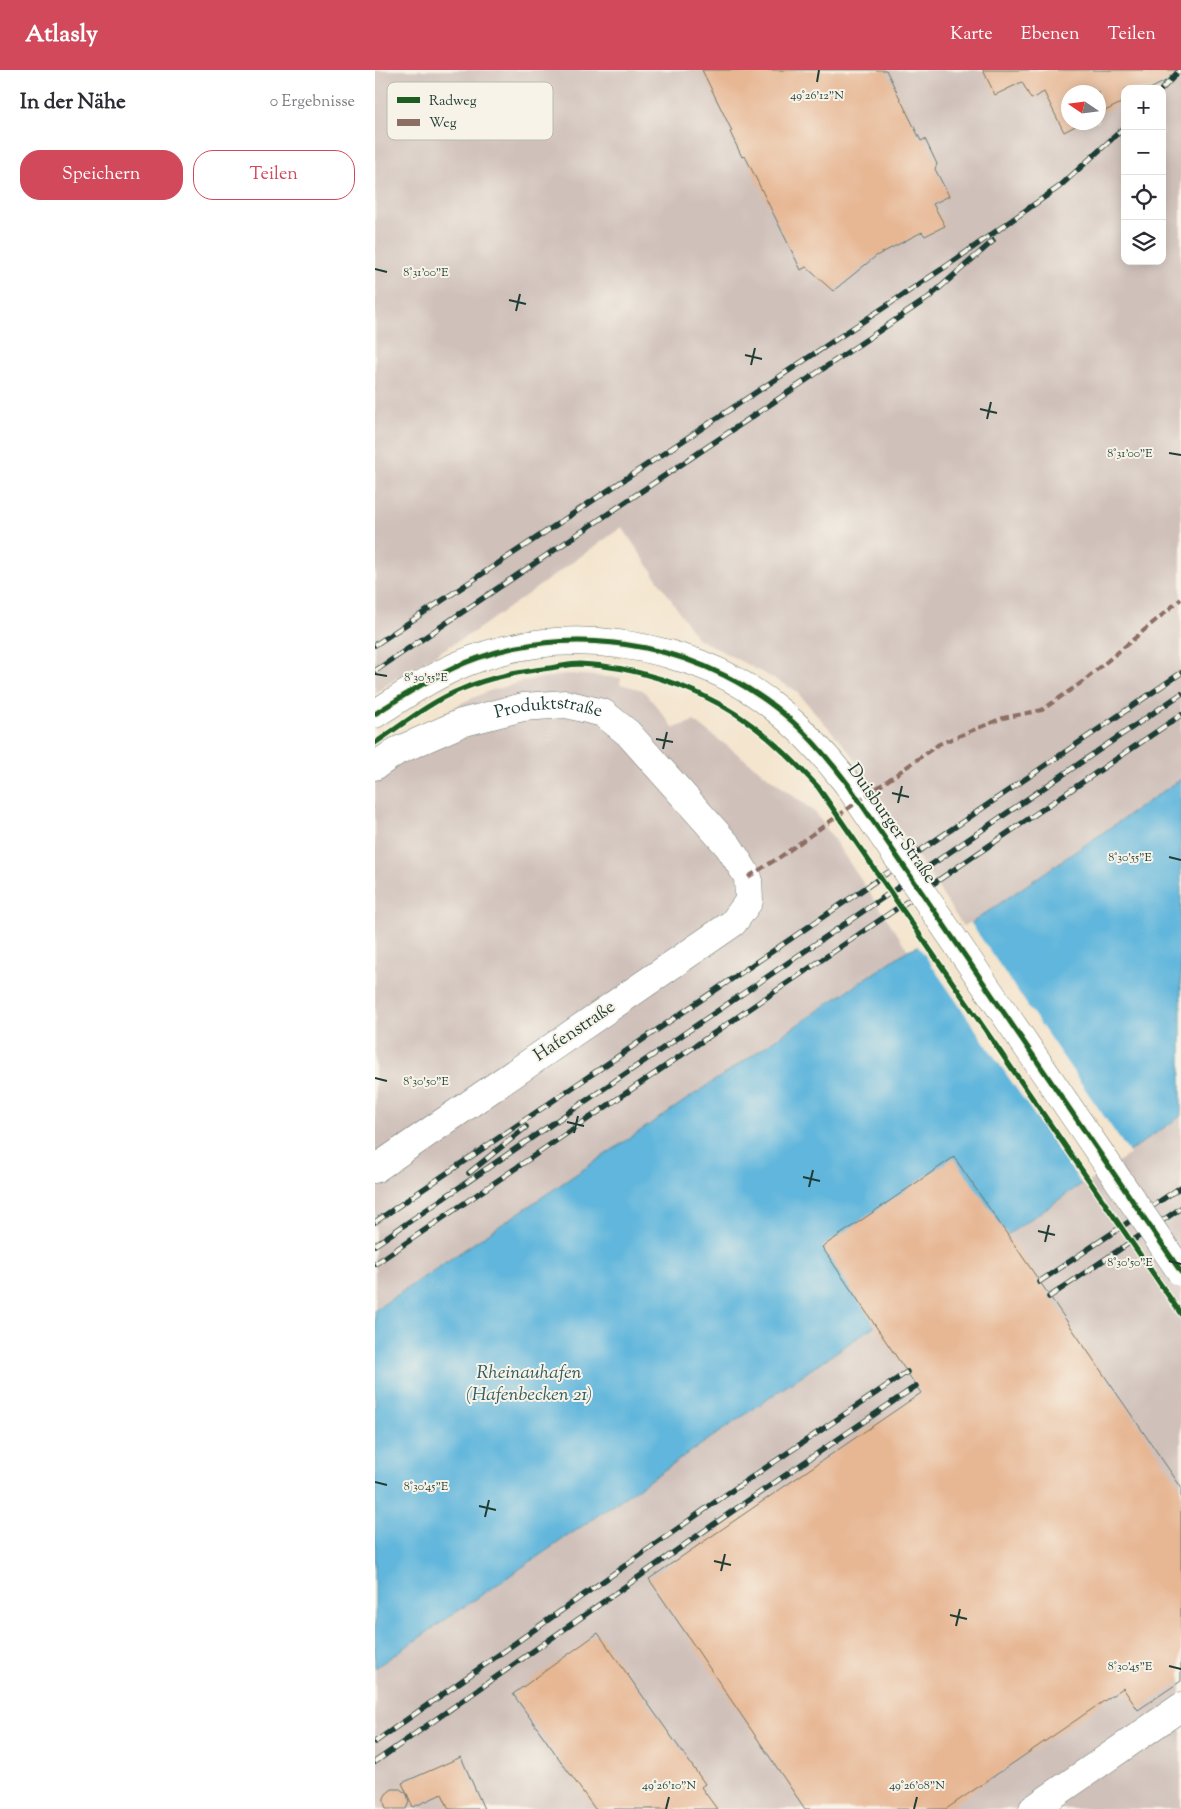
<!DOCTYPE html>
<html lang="de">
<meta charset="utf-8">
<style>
body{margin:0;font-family:"Sorts Mill Goudy",serif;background:#f2f2f3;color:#2b2b33}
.controls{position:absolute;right:15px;top:15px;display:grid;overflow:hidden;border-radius:10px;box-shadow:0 2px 12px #0003}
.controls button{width:45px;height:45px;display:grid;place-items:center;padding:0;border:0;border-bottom:1px solid #e1e1e2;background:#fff;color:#2b2b33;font:25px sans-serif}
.compass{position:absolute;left:686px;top:15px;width:45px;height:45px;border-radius:50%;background:#fff;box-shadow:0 2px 12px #0003;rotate:283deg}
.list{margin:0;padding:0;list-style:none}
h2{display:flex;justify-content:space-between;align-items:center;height:65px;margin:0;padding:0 20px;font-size:21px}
h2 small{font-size:16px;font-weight:400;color:#7c7c81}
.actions{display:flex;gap:10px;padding:15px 20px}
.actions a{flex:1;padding:11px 0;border:1px solid #d1495b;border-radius:20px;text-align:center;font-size:18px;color:#d1495b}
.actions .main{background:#d1495b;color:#fff}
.icon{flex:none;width:28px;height:28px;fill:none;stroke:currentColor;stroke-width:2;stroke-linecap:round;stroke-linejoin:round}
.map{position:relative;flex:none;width:806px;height:1739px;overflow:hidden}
header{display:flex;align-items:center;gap:30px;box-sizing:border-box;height:70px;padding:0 25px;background:#d1495b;color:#fff}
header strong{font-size:24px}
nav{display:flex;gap:28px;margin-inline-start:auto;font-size:18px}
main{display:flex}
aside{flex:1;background:#fff}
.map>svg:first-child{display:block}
.industrial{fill:#cfc0ba;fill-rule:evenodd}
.water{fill:#60b6dc;stroke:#407a88}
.pier{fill:#f4e5ce}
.building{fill:#e7b794}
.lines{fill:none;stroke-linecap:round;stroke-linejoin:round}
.minor-casing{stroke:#6a786a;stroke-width:29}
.minor{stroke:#fff;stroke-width:28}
.rail-casing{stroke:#1f3d34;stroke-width:5.5}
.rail{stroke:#f7f3e8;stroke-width:4;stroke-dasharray:11;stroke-linecap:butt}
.minor-bridge-casing{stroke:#6a786a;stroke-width:29;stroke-linecap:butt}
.minor-bridge{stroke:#fff;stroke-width:28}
.quiet{stroke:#8d6e63;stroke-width:4;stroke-dasharray:8 4;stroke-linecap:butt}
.cycleway-casing{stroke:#f7f3e8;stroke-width:8}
.cycleway{stroke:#1b5e20;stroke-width:5}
.ticks{fill:none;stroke:#1f3d34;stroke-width:2}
.labels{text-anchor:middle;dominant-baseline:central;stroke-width:4;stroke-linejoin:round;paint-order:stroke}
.street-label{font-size:18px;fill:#1f3d34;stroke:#f7f3e8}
.water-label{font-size:19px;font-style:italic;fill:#2f5b5e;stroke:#f7f3e8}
.key{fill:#f7f3e8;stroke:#b6bcb2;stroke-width:1}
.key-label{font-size:14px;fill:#1f3d34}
.ticks-label{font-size:12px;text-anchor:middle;fill:#1f3d34;stroke:#f7f3e8;stroke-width:4;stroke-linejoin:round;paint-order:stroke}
</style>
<header>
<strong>Atlasly</strong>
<nav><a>Karte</a><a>Ebenen</a><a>Teilen</a></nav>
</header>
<main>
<aside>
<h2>In der Nähe<small>0 Ergebnisse</small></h2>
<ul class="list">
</ul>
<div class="actions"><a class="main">Speichern</a><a>Teilen</a></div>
</aside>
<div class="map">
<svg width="806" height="1739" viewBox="0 0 806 1739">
<rect width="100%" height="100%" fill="#f7f3e8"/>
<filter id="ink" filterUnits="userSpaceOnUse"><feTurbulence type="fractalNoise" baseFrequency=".02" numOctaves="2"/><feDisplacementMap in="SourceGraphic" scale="10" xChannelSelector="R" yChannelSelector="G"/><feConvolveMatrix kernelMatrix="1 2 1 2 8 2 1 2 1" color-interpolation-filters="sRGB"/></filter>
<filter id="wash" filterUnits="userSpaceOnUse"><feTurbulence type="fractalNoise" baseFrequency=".0096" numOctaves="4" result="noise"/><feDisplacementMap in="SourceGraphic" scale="20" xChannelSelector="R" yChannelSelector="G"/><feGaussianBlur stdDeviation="1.12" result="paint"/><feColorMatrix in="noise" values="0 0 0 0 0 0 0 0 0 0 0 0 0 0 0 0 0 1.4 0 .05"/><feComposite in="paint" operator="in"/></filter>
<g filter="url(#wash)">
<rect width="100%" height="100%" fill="#f4e5ce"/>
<!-- industrial -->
<g class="industrial">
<path d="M0 0H806V709L589 858 475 682 420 620 322 568 247 457 102 560 32 601 0 623ZM750 19H787V191H750ZM694 22H724V52H694Z"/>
<polygon points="194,604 246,608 245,614 268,620 299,658 319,651 441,743 533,880 0,1240 0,687 38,661 91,631 114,621 150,611"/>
<polygon points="806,1046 806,1739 0,1739 0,1598"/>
</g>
<!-- water -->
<polygon class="water" points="806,709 806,1046 0,1598 0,1240 533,880 589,858"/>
<!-- pier -->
<polygon class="pier" points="595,852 755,1084 708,1116 542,874 588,856"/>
<g id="blocks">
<!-- building -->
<g class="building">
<polygon points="327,0 511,0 546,71 550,69 562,94 560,99 574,126 558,134 570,156 550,166 547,162 501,186 458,221 431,197 426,200 370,86 367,87 355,62 357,61"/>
<polygon points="608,0 806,0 806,3 775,19 750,19 750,31 724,44 724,22 694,22 694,52 708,52 689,62 669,22 656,29 647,12 620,25"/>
<polygon points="579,1087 806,1417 806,1611 763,1640 748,1618 571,1739 430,1739 274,1509 546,1323 447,1177"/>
<polygon points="223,1563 330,1714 326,1717 342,1739 220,1739 138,1624"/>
<polygon points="86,1687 109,1739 74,1739 67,1724 38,1737 27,1713"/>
<polygon points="17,1719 25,1719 32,1724 34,1732 31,1739 11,1739 9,1732 9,1728 11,1724"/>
</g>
</g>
</g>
<g filter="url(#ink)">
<use href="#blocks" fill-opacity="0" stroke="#6a786a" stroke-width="1"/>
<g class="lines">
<!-- minor casing -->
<g class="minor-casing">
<g id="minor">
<path d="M0 644C26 627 53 609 82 596 151 566 222 565 294 584"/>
<path id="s1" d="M0 696 22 681 86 653 148 637 191 634 228 643 253 663 354 777 373 807 374 831 358 853 0 1099"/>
<polyline points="658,1739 806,1637"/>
</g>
</g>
<!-- minor -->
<use href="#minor" class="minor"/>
<!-- rail casing -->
<g class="rail-casing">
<g id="rail">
<polyline points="787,19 805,0"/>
<polyline points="0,575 573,195 684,117 750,57"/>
<polyline points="0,601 553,228 618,171"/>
<polyline points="94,1103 151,1057"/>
<polyline points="0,1152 806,603"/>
<polyline points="0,1175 806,624"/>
<polyline points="0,1194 806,645"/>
<polyline points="664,1212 806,1117"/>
<polyline points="674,1227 806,1138"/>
<polyline points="0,1672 346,1428 532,1302"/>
<polyline points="0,1692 352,1445 541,1316"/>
</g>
</g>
<!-- rail -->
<use href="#rail" class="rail"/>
<!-- minor-bridge casing -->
<g class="minor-bridge-casing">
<path id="minor-bridge" d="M294 584C305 588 316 590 327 595 387 618 433 663 472 713L806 1202"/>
</g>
<!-- minor-bridge -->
<use href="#minor-bridge" class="minor-bridge"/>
<!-- quiet -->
<polyline class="quiet" points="373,807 405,787 564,674 628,648 667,640 710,610 806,529"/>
<!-- cycleway casing -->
<g class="cycleway-casing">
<g id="cycleway">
<path d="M0 644C33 623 66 601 103 588 209 550 336 577 419 653 439 671 456 692 472 713L806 1202"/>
<path d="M0 673C28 654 56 631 87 619 115 607 144 602 175 598 184 597 195 594 205 594 258 596 316 615 361 644 392 664 418 690 443 717L806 1244"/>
</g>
</g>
<!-- cycleway -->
<use href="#cycleway" class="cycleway"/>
</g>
</g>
<!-- ticks -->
<path class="ticks" d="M442 12 444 0M0 199 12 202M134 230 151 234M141 241 145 224M370 285 387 289M376 295 380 278M605 339 622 343M612 349 616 332M794 383 806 385M0 604 12 606M281 669 298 672M288 679 292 662M517 723 534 727M523 733 527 716M794 787 806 790M0 1008 12 1011M192 1052 209 1056M199 1063 203 1046M428 1107 445 1111M434 1117 438 1100M663 1161 680 1165M670 1172 674 1155M794 1191 806 1194M0 1412 12 1415M104 1436 121 1440M110 1447 114 1430M339 1491 356 1495M346 1501 350 1484M575 1545 592 1549M581 1556 585 1539M794 1596 806 1599M291 1739 294 1727M539 1739 542 1727"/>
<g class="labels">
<!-- street labels -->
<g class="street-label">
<text stroke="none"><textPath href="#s1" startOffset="186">Produktstraße</textPath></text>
<text transform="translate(516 754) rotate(55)">Duisburger Straße</text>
<text transform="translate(200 962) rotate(-34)">Hafenstraße</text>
</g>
<!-- water labels -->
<g class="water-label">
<text x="154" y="1303">Rheinauhafen<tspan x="154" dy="22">(Hafenbecken 21)</tspan></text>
</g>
</g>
<!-- legend -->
<rect x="12" y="12" width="166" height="58" rx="8" class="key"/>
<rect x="22" y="27" width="23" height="6" fill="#1b5e20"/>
<rect x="22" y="49" width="23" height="7" fill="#8d6e63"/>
<g class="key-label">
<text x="54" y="35">Radweg</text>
<text x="54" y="57">Weg</text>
</g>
<g class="ticks-label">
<text x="442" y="29">49°26'12"N</text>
<text x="51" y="206">8°31'00"E</text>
<text x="755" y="387">8°31'00"E</text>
<text x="51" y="611">8°30'55"E</text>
<text x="755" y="791">8°30'55"E</text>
<text x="51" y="1015">8°30'50"E</text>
<text x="755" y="1196">8°30'50"E</text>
<text x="51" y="1420">8°30'45"E</text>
<text x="755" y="1600">8°30'45"E</text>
<text x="294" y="1719">49°26'10"N</text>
<text x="542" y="1719">49°26'08"N</text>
</g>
</svg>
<div class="controls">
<button>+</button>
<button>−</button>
<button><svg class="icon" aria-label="locate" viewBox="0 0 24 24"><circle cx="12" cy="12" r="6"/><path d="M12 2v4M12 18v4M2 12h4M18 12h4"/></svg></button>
<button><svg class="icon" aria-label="layers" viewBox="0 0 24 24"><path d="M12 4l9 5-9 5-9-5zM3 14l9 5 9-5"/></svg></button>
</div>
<svg class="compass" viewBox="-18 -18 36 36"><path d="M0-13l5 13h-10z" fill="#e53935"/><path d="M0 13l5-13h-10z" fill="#7c7c81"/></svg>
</div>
</main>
